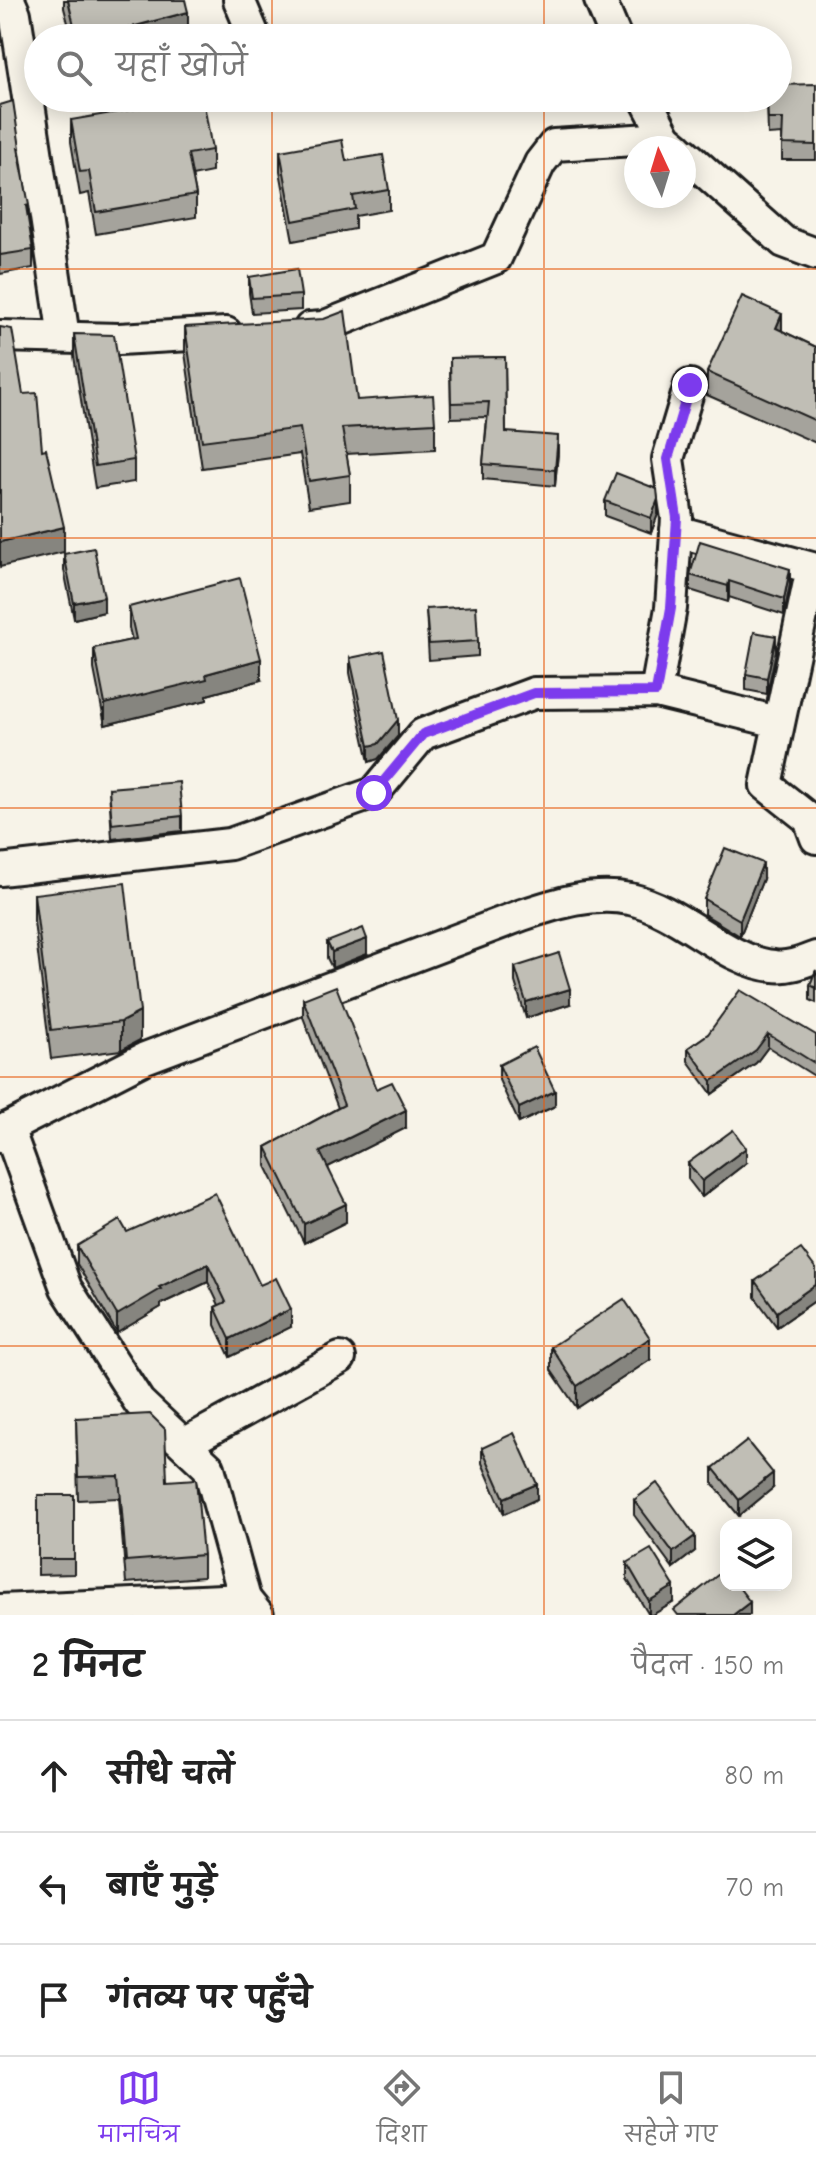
<!DOCTYPE html>
<html lang="hi">
<meta charset="utf-8">
<style>
body{margin:0;font-family:"Comic Neue","Playpen Sans Deva",sans-serif;background:#f6f6f6;color:#222}
.controls{position:absolute;right:24px;bottom:24px;display:grid;overflow:hidden;border-radius:16px;box-shadow:0 4px 20px #0003}
.controls button{width:72px;height:72px;display:grid;place-items:center;padding:0;border:0;border-bottom:2px solid #e0e0e0;background:#fff;color:#222;font:40px sans-serif}
.compass{position:absolute;left:624px;top:136px;width:72px;height:72px;border-radius:50%;background:#fff;box-shadow:0 4px 20px #0003;rotate:356deg}
.stop{position:absolute;width:24px;height:24px;margin:-18px;border:6px solid #7c3aed;border-radius:50%;background:#fff}
.stop.end{background:#7c3aed;border-color:#fff;box-shadow:0 2px 8px #0008}
.list{margin:0;padding:0;list-style:none}
h2{display:flex;justify-content:space-between;align-items:center;height:104px;margin:0;padding:0 32px;font-size:34px}
h2 small{font-size:26px;font-weight:400;color:#767676}
.list li{display:grid;grid-template-columns:52px 1fr auto;gap:24px;align-items:center;box-sizing:border-box;height:112px;padding:0 32px;border-top:2px solid #e0e0e0}
.list b{display:block;font-size:30px;white-space:nowrap}
.list em{font-size:26px;font-style:normal;color:#767676}
.icon{flex:none;width:44px;height:44px;fill:none;stroke:currentColor;stroke-width:2;stroke-linecap:round;stroke-linejoin:round}
.map{position:relative;flex:none;width:816px;height:1615px;overflow:hidden}
.search{position:absolute;background:#fff;box-shadow:0 4px 20px #0003;left:24px;right:24px;top:24px;height:88px;display:flex;align-items:center;gap:20px;box-sizing:border-box;padding:0 28px;border-radius:44px;color:#767676;font-size:30px}
.sheet{height:440px;background:#fff}
nav{display:flex;justify-content:space-around;align-items:center;box-sizing:border-box;height:112px;border-top:2px solid #e0e0e0;background:#fff;font-size:22px;color:#767676}
nav a{display:grid;justify-items:center;gap:4px}
nav .on{color:#7c3aed}
.map>svg:first-child{display:block}
.lines{fill:none;stroke-linecap:round;stroke-linejoin:round}
.minor-casing{stroke:#1c1c1c;stroke-width:36}
.minor{stroke:#f7f3e8;stroke-width:30}
.wall{fill:#a5a39c;stroke:#1c1c1c;stroke-width:2}
.shaded-wall{fill:#86857f;stroke:#1c1c1c;stroke-width:2}
.building{fill:#c0beb5;stroke:#1c1c1c;stroke-width:2}
.route{stroke:#7c3aed;stroke-width:10}
.grid{fill:none;stroke:#e8590c;stroke-width:2;stroke-opacity:0.55}
</style>
<div class="map">
<svg width="816" height="1615" viewBox="0 0 816 1615">
<rect width="100%" height="100%" fill="#f7f3e8"/>
<filter id="ink" filterUnits="userSpaceOnUse"><feTurbulence type="fractalNoise" baseFrequency=".0125" numOctaves="2"/><feDisplacementMap in="SourceGraphic" scale="16" xChannelSelector="R" yChannelSelector="G"/><feConvolveMatrix kernelMatrix="1 2 1 2 8 2 1 2 1" color-interpolation-filters="sRGB"/></filter>
<g filter="url(#ink)">
<g class="lines">
<!-- minor casing -->
<g class="minor-casing">
<g id="minor">
<polyline points="9,0 15,14 25,77 64,337"/>
<polyline points="239,0 255,38"/>
<polyline points="600,0 616,38"/>
<polyline points="645,98 666,138 678,148"/>
<polyline points="684,153 784,242 816,254"/>
<polyline points="310,328 323,327 496,258 540,163 554,145 666,138"/>
<polyline points="0,336 119,339 226,333"/>
<polyline points="676,531 812,568 766,785 809,819 816,838"/>
<polyline points="656,692 671,608 677,518 668,459 690,385"/>
<polyline points="0,870 230,844 374,793 423,734 534,693 656,692 778,722"/>
<polyline points="8,1128 66,1288 139,1402 209,1468 245,1599"/>
<path d="M0 1137 8 1128 145 1058 522 915C558 903 592 892 630 899 681 910 726 962 774 966 789 968 803 962 816 957"/>
<polyline points="184,1444 340,1358"/>
<polyline points="0,1610 245,1599 258,1615"/>
</g>
</g>
<!-- minor -->
<use href="#minor" class="minor"/>
</g>
<!-- wall -->
<g class="wall">
<polygon points="64,0 185,0 188,34 172,38 72,38 64,8"/>
<polygon points="816,84 816,160 782,160 782,134 768,135 767,98"/>
<polygon points="0,105 20,159 33,250 33,268 0,274"/>
<polygon points="71,120 212,150 212,172 192,176 196,195 196,217 96,234 89,193 80,195 71,142"/>
<polygon points="280,151 346,161 389,190 389,210 355,216 355,229 293,241 280,171"/>
<polygon points="249,277 301,295 301,310 252,313 249,293"/>
<polygon points="185,327 357,400 435,423 435,449 346,454 350,475 350,501 309,507 300,454 202,468 185,353"/>
<polygon points="782,331 816,347 816,443 707,395 707,372"/>
<polygon points="74,334 134,460 134,482 95,488 74,356"/>
<polygon points="505,357 506,432 558,452 555,486 483,479 483,464 487,417 451,418 450,358"/>
<polygon points="605,501 658,514 651,533 605,516"/>
<polygon points="64,554 104,612 74,619 64,570"/>
<polygon points="690,575 790,585 784,615 729,597 728,602 690,590"/>
<polygon points="129,607 261,680 207,695 207,700 105,725 94,669 94,648 132,640 129,628"/>
<polygon points="426,609 478,641 478,656 429,660"/>
<polygon points="776,652 767,694 746,690 746,674"/>
<polygon points="350,658 398,736 378,759 369,762 350,673"/>
<polygon points="109,788 182,816 182,831 112,839"/>
<polygon points="763,879 740,936 704,914 704,899"/>
<polygon points="34,894 140,1040 121,1050 51,1059 34,922"/>
<polygon points="327,942 367,954 332,968 327,958"/>
<polygon points="515,967 570,1004 526,1018 515,982"/>
<polygon points="816,970 816,1003 810,1000 810,985"/>
<polygon points="303,999 376,1089 406,1128 328,1167 346,1222 304,1243 266,1166 266,1147 338,1108 303,1017"/>
<polygon points="708,1034 816,1035 816,1077 768,1047 756,1063 712,1094 688,1061 688,1048"/>
<polygon points="499,1065 555,1106 519,1123 499,1080"/>
<polygon points="688,1163 746,1163 702,1197 688,1179"/>
<polygon points="127,1232 260,1285 291,1327 230,1357 215,1325 215,1307 219,1305 208,1282 161,1304 161,1307 117,1333 77,1264 77,1246"/>
<polygon points="816,1269 816,1300 777,1327 755,1297 755,1281"/>
<polygon points="551,1347 650,1360 577,1408 551,1370"/>
<polygon points="76,1418 167,1481 203,1555 203,1577 126,1583 119,1498 78,1500"/>
<polygon points="482,1448 537,1499 504,1514 482,1463"/>
<polygon points="713,1468 773,1488 739,1516 713,1484"/>
<polygon points="38,1495 74,1495 74,1574 38,1575"/>
<polygon points="634,1500 695,1551 673,1568 634,1515"/>
<polygon points="627,1563 674,1602 652,1615 649,1615 627,1579"/>
</g>
<!-- shaded-wall -->
<g class="shaded-wall">
<polygon points="188,12 188,34 172,38 90,38"/>
<polygon points="782,314 782,336 776,328"/>
<polygon points="558,436 558,452 555,486 555,470"/>
<polygon points="658,499 658,514 651,533 651,518"/>
<polygon points="64,527 64,552 0,567 0,542"/>
<polygon points="790,569 790,585 784,615 784,599"/>
<polygon points="729,581 729,597 728,602 728,586"/>
<polygon points="104,597 104,612 74,619 74,603"/>
<polygon points="776,636 776,652 767,694 767,678"/>
<polygon points="261,659 261,680 207,695 207,700 105,725 105,704 206,674"/>
<polygon points="398,720 398,736 378,759 369,762 369,746"/>
<polygon points="763,863 763,879 740,936 740,920"/>
<polygon points="367,939 367,954 332,968 332,952"/>
<polygon points="570,989 570,1004 526,1018 526,1002"/>
<polygon points="140,1012 140,1040 121,1050 121,1022"/>
<polygon points="768,1034 768,1047 756,1063 712,1094 712,1081"/>
<polygon points="555,1091 555,1106 519,1123 519,1108"/>
<polygon points="406,1110 406,1128 320,1171 320,1152"/>
<polygon points="746,1148 746,1163 702,1197 702,1181"/>
<polygon points="346,1204 346,1222 304,1243 304,1224"/>
<polygon points="208,1264 208,1282 161,1304 161,1307 117,1333 117,1315 159,1287"/>
<polygon points="816,1284 816,1300 777,1327 777,1312"/>
<polygon points="291,1309 291,1327 230,1357 230,1339"/>
<polygon points="650,1338 650,1360 577,1408 577,1386"/>
<polygon points="773,1473 773,1488 739,1516 739,1500"/>
<polygon points="537,1484 537,1499 504,1514 504,1498"/>
<polygon points="695,1536 695,1551 673,1568 673,1552"/>
<polygon points="674,1586 674,1602 652,1615 649,1615 649,1601"/>
<polygon points="750,1602 750,1615 733,1615"/>
</g>
<!-- building -->
<g class="building">
<polygon points="68,0 185,0 188,12 90,38 77,38"/>
<polygon points="816,84 816,145 782,144 783,119 768,119 767,98 778,98 778,85"/>
<polygon points="199,98 203,98 212,150 188,154 196,195 96,212 89,171 80,172 71,120"/>
<polygon points="13,101 20,148 18,148 29,205 26,206 33,250 0,255 0,105"/>
<polygon points="342,140 346,161 383,155 389,190 353,196 355,209 293,221 280,151"/>
<polygon points="297,269 301,295 252,298 249,277"/>
<polygon points="742,296 782,314 776,328 816,347 816,421 707,372"/>
<polygon points="345,311 357,400 433,395 435,423 342,428 350,475 309,481 300,428 202,441 185,327 324,319"/>
<polygon points="0,327 12,329 23,394 37,393 42,450 46,449 64,527 0,542"/>
<polygon points="74,334 114,335 134,460 95,466"/>
<polygon points="505,357 506,432 558,436 555,470 483,464 489,402 451,403 450,358"/>
<polygon points="616,473 657,489 658,499 651,518 605,501"/>
<polygon points="700,541 790,569 784,599 729,581 728,586 690,575"/>
<polygon points="94,548 104,597 74,603 64,554"/>
<polygon points="240,578 261,659 206,674 207,679 105,704 94,648 136,639 129,607"/>
<polygon points="476,606 478,641 429,644 426,609"/>
<polygon points="754,632 776,636 767,678 746,674"/>
<polygon points="384,651 398,720 378,744 369,746 350,658"/>
<polygon points="179,782 182,816 112,824 109,788"/>
<polygon points="725,848 763,863 740,920 704,899"/>
<polygon points="125,883 140,1012 121,1022 51,1030 34,894"/>
<polygon points="363,928 367,939 332,952 327,942"/>
<polygon points="559,953 570,989 526,1002 515,967"/>
<polygon points="816,970 816,988 810,985"/>
<polygon points="336,986 376,1089 392,1082 406,1110 320,1152 346,1204 304,1224 266,1147 344,1105 303,999"/>
<polygon points="740,990 816,1035 816,1064 768,1034 756,1050 712,1081 688,1048 708,1034"/>
<polygon points="534,1047 555,1091 519,1108 499,1065"/>
<polygon points="733,1130 746,1148 702,1181 688,1163"/>
<polygon points="215,1193 260,1285 276,1278 291,1309 230,1339 215,1307 226,1302 208,1264 159,1287 161,1289 117,1315 77,1246 120,1220 127,1232"/>
<polygon points="801,1249 816,1269 816,1284 777,1312 755,1281"/>
<polygon points="624,1299 650,1338 577,1386 551,1347"/>
<polygon points="150,1414 165,1429 167,1481 196,1479 203,1555 126,1561 119,1476 78,1477 76,1418"/>
<polygon points="514,1433 537,1484 504,1498 482,1448"/>
<polygon points="747,1441 773,1473 739,1500 713,1468"/>
<polygon points="657,1483 695,1536 673,1552 634,1500"/>
<rect x="38" y="1495" width="36" height="64"/>
<polygon points="651,1549 674,1586 649,1601 627,1563"/>
<polygon points="724,1570 726,1572 726,1585 737,1585 750,1602 733,1615 678,1615 674,1610"/>
</g>
</g>
<g class="lines" filter="url(#ink)">
<!-- route -->
<polyline class="route" points="374,793 423,734 534,693 656,692 671,608 677,518 668,459 690,385"/>
</g>
<!-- grid -->
<path class="grid" d="M272 0V38M544 0V38M272 98V1615M544 98V1615M0 269H816M0 538H816M0 808H816M0 1077H816M0 1346H816"/>
</svg>
<div class="controls">
<button><svg class="icon" aria-label="layers" viewBox="0 0 24 24"><path d="M12 4l9 5-9 5-9-5zM3 14l9 5 9-5"/></svg></button>
</div>
<svg class="compass" viewBox="-18 -18 36 36"><path d="M0-13l5 13h-10z" fill="#e53935"/><path d="M0 13l5-13h-10z" fill="#767676"/></svg>
<div class="stop" style="left:374px;top:793px"></div>
<div class="stop end" style="left:690px;top:385px"></div>
<div class="search"><svg class="icon" aria-label="search" viewBox="0 0 24 24"><circle cx="10" cy="10" r="6"/><path d="M15 15l6 6"/></svg>यहाँ खोजें</div>
</div>
<section class="sheet">
<h2>2 मिनट<small>पैदल · 150 m</small></h2>
<ul class="list">
<li><svg class="icon" aria-label="ahead" viewBox="0 0 24 24"><path d="M12 20V5M6 11l6-6 6 6"/></svg><div><b>सीधे चलें</b></div><em>80 m</em></li>
<li><svg class="icon" aria-label="left" viewBox="0 0 24 24"><path d="M17 20v-9H6M10 6l-5 5 5 5"/></svg><div><b>बाएँ मुड़ें</b></div><em>70 m</em></li>
<li><svg class="icon" aria-label="arrive" viewBox="0 0 24 24"><path d="M6 21V4h12l-3 4 3 4H6"/></svg><div><b>गंतव्य पर पहुँचे</b></div></li>
</ul>
</section>
<nav>
<a class="on"><svg class="icon" aria-label="map" viewBox="0 0 24 24"><path d="M3 6l6-2 6 2 6-2v14l-6 2-6-2-6 2zM9 4v14M15 6v14"/></svg>मानचित्र</a>
<a><svg class="icon" aria-label="directions" viewBox="0 0 24 24"><path d="M12 3l9 9-9 9-9-9zM9 14v-3h6M13 9l2 2-2 2"/></svg>दिशा</a>
<a><svg class="icon" aria-label="saved" viewBox="0 0 24 24"><path d="M7 4h10v16l-5-4-5 4z"/></svg>सहेजे गए</a>
</nav>
